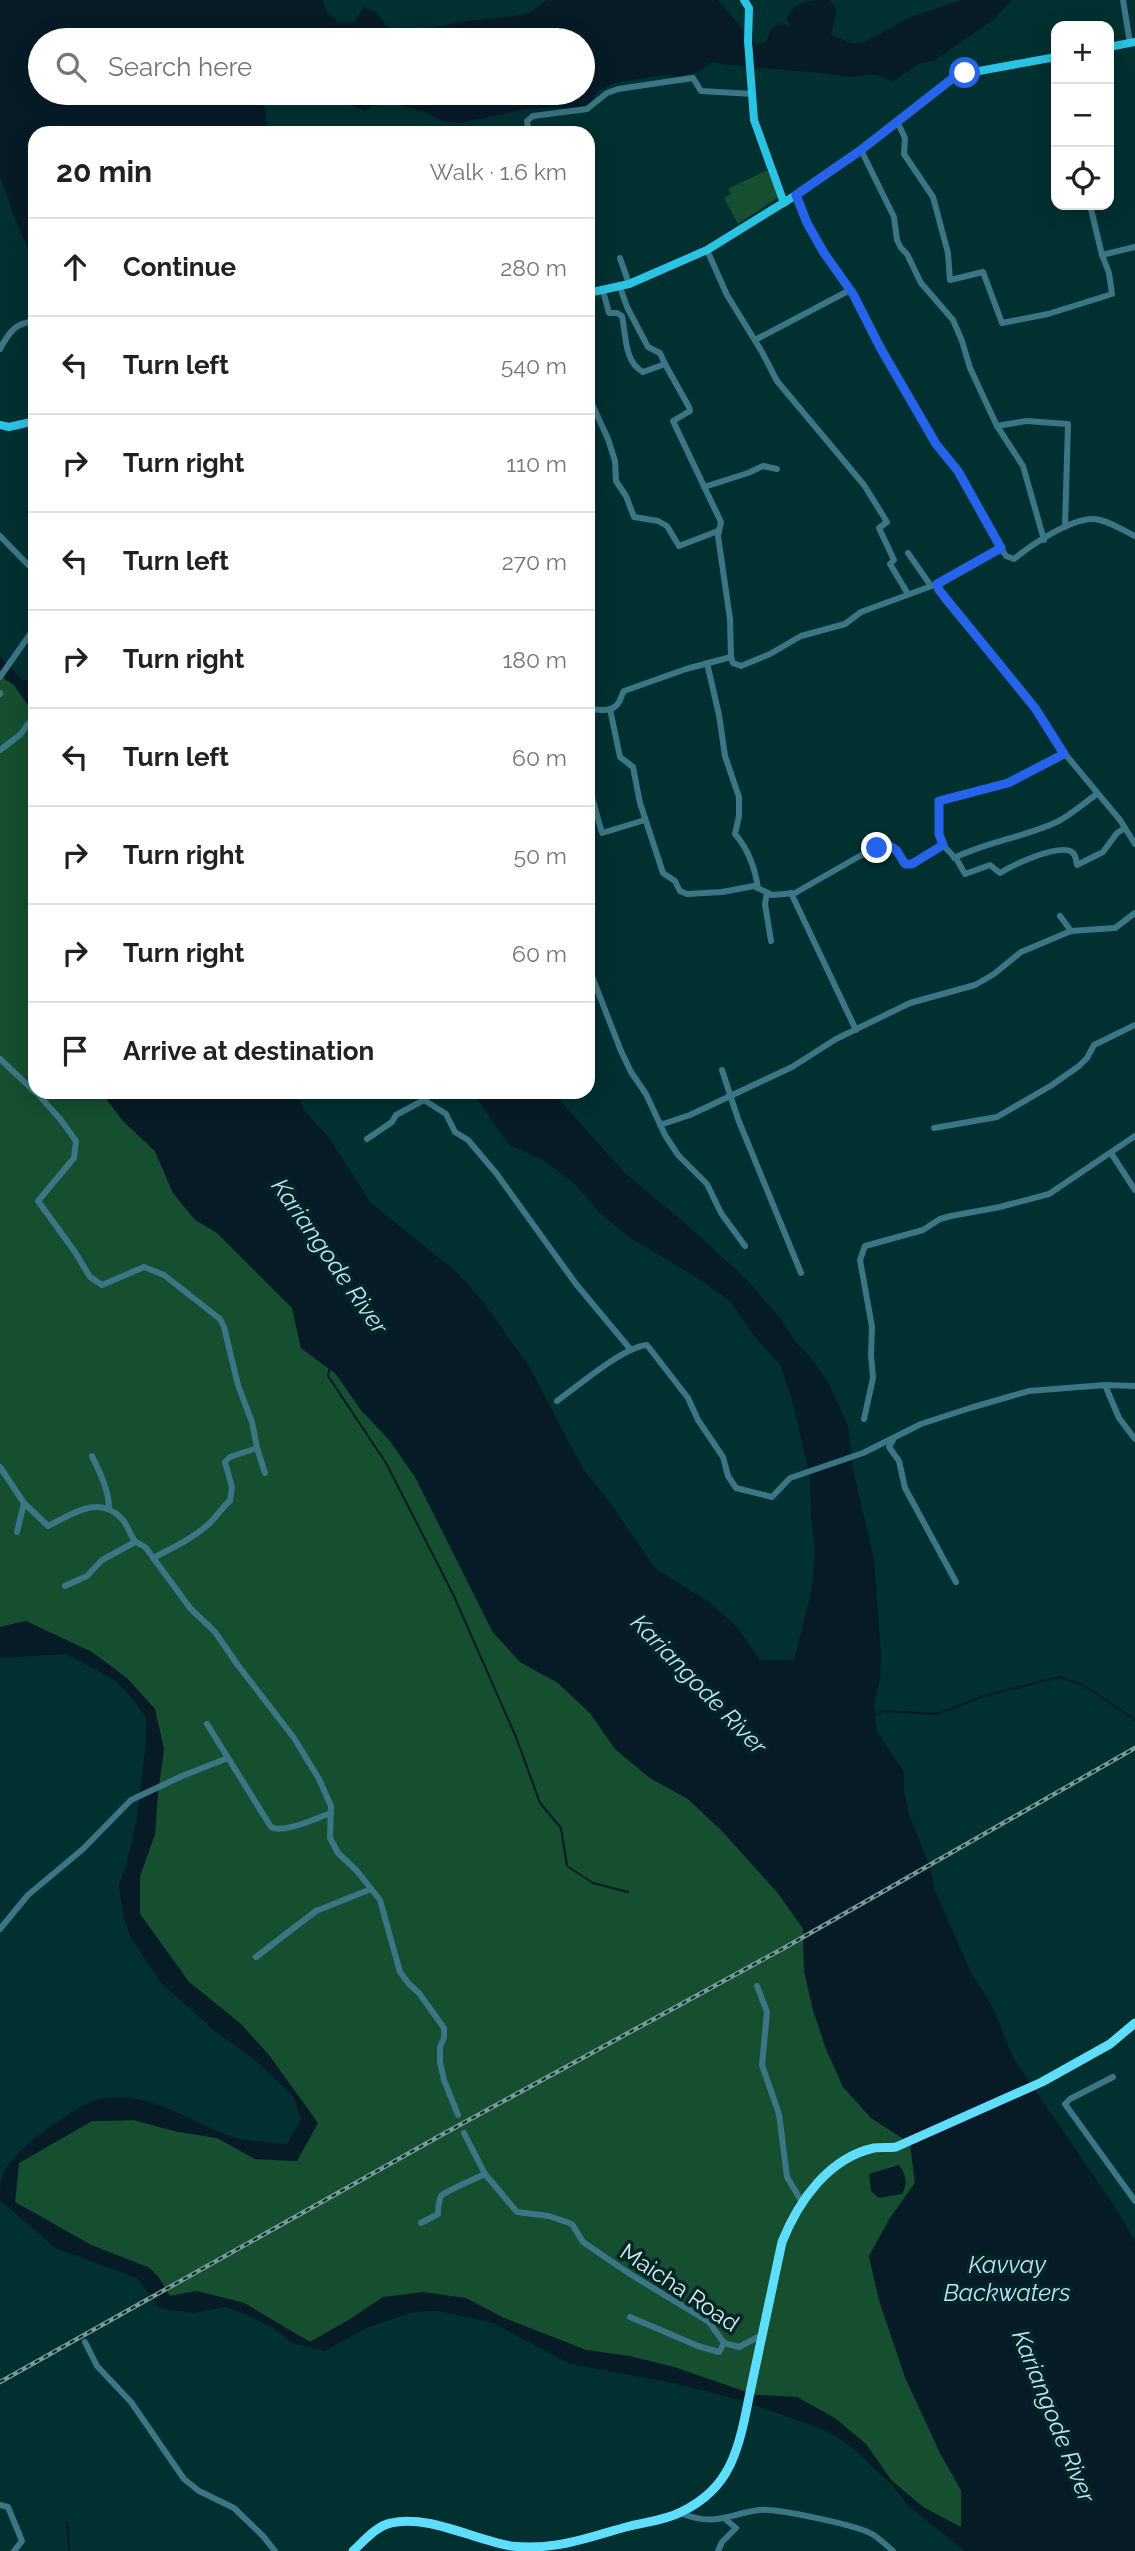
<!DOCTYPE html>
<meta charset="utf-8">
<style>
body{margin:0;font-family:Raleway,sans-serif;background:#f6f6f6;color:#202124}
.controls{position:absolute;right:21px;top:21px;display:grid;overflow:hidden;border-radius:14px;box-shadow:0 4px 18px #0003}
.controls button{width:63px;height:63px;display:grid;place-items:center;padding:0;border:0;border-bottom:2px solid #e0e0e0;background:#fff;color:#202124;font:35px sans-serif}
.stop{position:absolute;width:21px;height:21px;margin:-16px;border:5px solid #2563eb;border-radius:50%;background:#fff}
.stop.end{background:#2563eb;border-color:#fff;box-shadow:0 2px 7px #0008}
.list{margin:0;padding:0;list-style:none}
h2{display:flex;justify-content:space-between;align-items:center;height:91px;margin:0;padding:0 28px;font-size:30px}
h2 small{font-size:23px;font-weight:400;color:#757577}
.list li{display:grid;grid-template-columns:46px 1fr auto;gap:21px;align-items:center;box-sizing:border-box;height:98px;padding:0 28px;border-top:2px solid #e0e0e0}
.list b{display:block;font-size:26px;white-space:nowrap}
.list em{font-size:23px;font-style:normal;color:#757577}
.icon{flex:none;width:38px;height:38px;fill:none;stroke:currentColor;stroke-width:2;stroke-linecap:round;stroke-linejoin:round}
.map{position:relative;flex:none;width:1135px;height:2551px;overflow:hidden}
.search{position:absolute;background:#fff;box-shadow:0 4px 18px #0003;left:28px;top:28px;width:567px;height:77px;display:flex;align-items:center;gap:18px;box-sizing:border-box;padding:0 24px;border-radius:38px;color:#757577;font-size:26px}
.panel{position:absolute;background:#fff;box-shadow:0 4px 18px #0003;left:28px;top:126px;width:567px;height:973px;border-radius:21px}
.map>svg:first-child{display:block}
.green{fill:#164e30}
.water{fill:#071b27}
.lines{fill:none;stroke-linecap:round;stroke-linejoin:round}
.stream{stroke:#071b27;stroke-width:2}
.minor{stroke:#3a7685;stroke-width:6}
.major{stroke:#2bc3e3;stroke-width:8}
.highway{stroke:#5eddfc;stroke-width:9}
.rail-casing{stroke:#789a99;stroke-width:4.5}
.rail{stroke:#032525;stroke-width:2;stroke-dasharray:5;stroke-linecap:butt}
.route{stroke:#2563eb;stroke-width:9}
.labels{text-anchor:middle;dominant-baseline:central;stroke-width:7;stroke-linejoin:round;paint-order:stroke}
.street-label{font-size:23px;fill:#d5eceb;stroke:#032525}
.water-label{font-size:24px;font-style:italic;fill:#c1e3f9;stroke:#032525}
</style>
<div class="map">
<svg width="1135" height="2551" viewBox="0 0 1135 2551">
<rect width="100%" height="100%" fill="#013031"/>
<!-- green -->
<g class="green">
<polygon points="767,170 780,196 738,224 724,198 731,194 728,189"/>
<polygon points="0,676 14,685 35,715 35,1092 101,1092 123,1121 155,1151 173,1193 195,1219 217,1233 292,1308 301,1348 336,1374 361,1410 390,1441 415,1477 475,1593 520,1662 558,1683 590,1713 615,1749 650,1778 688,1799 721,1830 777,1892 803,1929 804,1970 813,2010 826,2049 871,2118 910,2143 915,2183 890,2218 869,2256 879,2300 905,2377 940,2453 961,2490 961,2528 923,2507 891,2480 866,2444 797,2397 755,2395 674,2367 629,2356 586,2350 504,2318 466,2298 347,2321 310,2342 244,2303 197,2291 170,2296 159,2278 150,2268 91,2245 15,2202 19,2163 92,2121 134,2120 174,2131 217,2138 255,2159 297,2161 317,2123 241,2024 189,1982 140,1914 140,1876 155,1834 158,1792 164,1749 127,1678 26,1621 0,1627"/>
</g>
<!-- water -->
<g class="water">
<path d="M0 0H322L327 11 339 23 355 21 364 7 377 13 386 26 402 34 466 21 516 16 531 12 547 0H718L756 45 766 42 770 30 781 23 791 28 786 19C796 0 809 0 829 0L837 9 831 35 854 44 866 41 911 17 962 0H1012L993 20 935 60 919 64 892 82C864 66 865 81 841 76 799 69 755 70 712 62L698 72 680 76 663 75 615 83 599 90 589 104 575 109 558 107 525 109 460 123 443 121 428 113 379 99 366 111 321 93H583V40H40V93H260L266 115V133H35V284L32 257 15 219 0 176Z"/>
<polygon points="0,656 21,679 35,683 35,715 14,685 0,676"/>
<path d="M101 1092H296L305 1111 330 1139 371 1203 459 1274 484 1303 529 1366 583 1469 609 1501 655 1568 709 1602 737 1627 760 1660H794L812 1588 815 1552 811 1515 810 1477 792 1400 780 1365 754 1336 731 1302 699 1279 629 1237 600 1213 575 1184 543 1160 509 1145 472 1092H552L625 1173 685 1223 746 1279 780 1318 795 1341 810 1357 828 1382 848 1426 854 1474 874 1559 881 1655 880 1679 874 1706 877 1731 904 1772V1791L909 1814 929 1865 935 1891 969 1968 993 2008 1014 2059 1117 2210 1135 2242V2551H965L907 2505 893 2486 856 2451 836 2436 811 2425 740 2400 669 2382 570 2364 493 2323 437 2311 413 2312 366 2328 325 2351 292 2343 276 2330 250 2316 225 2307 194 2313 159 2308 137 2278 55 2248 0 2200C0 2192 0 2180 3 2174 11 2158 30 2141 44 2131 62 2119 78 2105 100 2099 146 2088 192 2123 233 2137 250 2142 269 2142 287 2144L301 2119 293 2096 256 2061 215 2031 161 1983 131 1938 123 1916 119 1885 126 1866 137 1817 146 1742V1718L131 1697 113 1679 66 1654 0 1658V1627L26 1621 92 1652 127 1678 155 1709 164 1749 158 1792 155 1834 140 1876V1914L189 1982 241 2024 269 2055 318 2123 297 2161 255 2159 217 2138 174 2131 134 2120 92 2121 19 2163 15 2202 91 2245 150 2268 159 2278 170 2296 197 2291 244 2303 310 2342 347 2321 383 2297 423 2292 466 2298 504 2318 586 2350 629 2356 674 2367 755 2395 797 2397 835 2418 866 2444 891 2480 923 2507 961 2527V2490L940 2453 905 2377 879 2300 869 2256 890 2218 915 2183 910 2143 871 2118 843 2087 826 2049 813 2010 804 1970 803 1928 777 1892 721 1830 688 1799 650 1778 615 1749 590 1713 558 1683 520 1662 492 1631 415 1477 390 1441 361 1410 336 1374 301 1348 292 1308 217 1233 195 1220 173 1193 155 1151 123 1121Z"/>
<path d="M899 2165C906 2174 908 2184 902 2194L879 2198 871 2191 869 2174Z"/>
</g>
<g class="lines">
<!-- stream -->
<g class="stream">
<polyline points="330,1367 328,1376 386,1463 453,1594 516,1737 540,1803 561,1828 567,1866 593,1883 628,1892"/>
<polyline points="874,1715 884,1711 937,1714 984,1696 1059,1677 1083,1685 1135,1720"/>
<polyline points="67,2522 69,2551"/>
</g>
<!-- minor -->
<g class="minor">
<polyline points="1123,0 1130,43"/>
<polyline points="897,121 905,138 904,154 933,197 948,253 950,280 983,272 1002,323 1048,314 1112,294 1109,273 1102,255"/>
<polyline points="529,133 527,121 533,116 587,109 607,93 618,89 693,78 701,91 752,94"/>
<polyline points="861,150 894,217 897,240 901,248 907,254 921,283 953,320 962,341 970,368 997,426 1023,466 1044,540"/>
<polyline points="796,195 807,223 824,253 853,294 881,349 936,444 958,471 1001,548"/>
<polyline points="1090,205 1102,255 1135,247"/>
<polyline points="707,250 727,295 762,352 777,381 864,485 887,522 879,528 894,560 890,564 908,594"/>
<polyline points="620,258 629,284"/>
<polyline points="620,287 627,307 648,347 660,353 665,364"/>
<path d="M603 291 609 313H617L622 316C626 334 624 362 643 372L665 364 689 407 690 411 673 421 721 522 718 536 730 619 731 657"/>
<polyline points="755,340 850,290"/>
<path d="M0 349C8 334 16 321 35 322"/>
<polyline points="588,395 608,439 615,461 616,481 626,496 634,517 658,521 667,526 679,546 718,531"/>
<polyline points="997,426 1026,421 1068,424 1065,527"/>
<polyline points="704,487 748,473 763,466 777,469"/>
<polyline points="0,536 35,572"/>
<polyline points="908,553 931,586"/>
<polyline points="937,584 944,599 1035,708 1056,743 1120,820 1135,844"/>
<path d="M707 663 719 715 725 756 739 797V816L735 834C749 850 755 868 758 888"/>
<polyline points="0,677 35,627"/>
<polyline points="0,693 0,694"/>
<path d="M588 709C598 710 613 713 619 702 621 698 622 694 624 691L686 669 731 657 733 663 741 666 770 654 801 636 845 624 861 612 937 584 1001 548 1006 556 1014 559C1031 545 1071 518 1094 519 1108 520 1122 530 1135 536"/>
<path d="M610 709 620 757 633 767 640 803 663 873 675 881 680 891 687 894 722 892 754 886 772 895 795 893 858 857 877 848 890 846C898 851 901 862 909 865L943 845 957 860 965 874 990 865 1000 873C1013 865 1055 845 1070 851 1076 853 1076 860 1077 865L1103 852 1117 833 1125 828"/>
<polyline points="0,750 21,734 28,724"/>
<polyline points="588,783 602,833 645,820"/>
<polyline points="943,845 939,834 939,801 1008,783 1064,754"/>
<path d="M954 858C987 842 1024 837 1057 822 1071 815 1084 803 1097 794"/>
<polyline points="767,893 765,904 771,941"/>
<polyline points="791,893 856,1030"/>
<polyline points="1060,916 1071,931"/>
<polyline points="588,966 621,1051 631,1072 646,1094 665,1135 678,1155 707,1184 721,1213 745,1246"/>
<polyline points="0,1059 35,1092"/>
<polyline points="722,1070 738,1119 801,1273"/>
<path d="M36 1092 61 1120 76 1141 74 1158 38 1201 75 1252 90 1277 102 1285 144 1267 164 1275 220 1319 224 1327 238 1385 252 1422 257 1448 230 1457 225 1462 232 1487 230 1501C222 1507 218 1515 211 1522 194 1538 174 1547 153 1558"/>
<polyline points="660,1125 690,1115 792,1067 836,1039 910,1003 975,985 994,974 1021,952 1071,931 1115,928 1135,913"/>
<polyline points="934,1128 997,1117 1052,1085 1079,1066 1087,1058 1094,1045 1135,1025"/>
<polyline points="367,1139 392,1122 396,1115 424,1100 446,1114 455,1132 468,1140 496,1173 576,1284 631,1350"/>
<polyline points="1111,1153 1135,1190"/>
<polyline points="1105,1385 1119,1418 1135,1439"/>
<path d="M557 1401C578 1386 623 1347 647 1345L688 1398 698 1420 723 1457 728 1476 736 1488 772 1497 790 1478 863 1453 921 1424 970 1408 1029 1391 1105 1385 1135 1386"/>
<polyline points="864,1419 873,1378 871,1355 872,1327 860,1260 865,1246 923,1230 940,1219 951,1216 1000,1207 1049,1194 1135,1136"/>
<polyline points="893,1440 889,1447 899,1461 905,1488 956,1582"/>
<polyline points="257,1448 265,1473"/>
<path d="M92 1456C100 1473 109 1490 109 1509"/>
<path d="M0 1467 24 1503 48 1526C71 1515 98 1494 121 1518 128 1524 130 1537 136 1542 139 1544 143 1545 146 1548L190 1608 215 1632 237 1664 294 1738 319 1779 331 1806 330 1838 338 1853 357 1871 380 1900 400 1972 409 1984 419 1993 444 2028V2038L440 2047V2062L444 2080 458 2115"/>
<polyline points="17,1532 24,1503"/>
<polyline points="65,1586 87,1576 102,1560 135,1542"/>
<path d="M207 1724 271 1827C284 1834 316 1818 331 1813"/>
<polyline points="0,1929 28,1895 83,1849 131,1800 182,1776 228,1758"/>
<polyline points="256,1957 316,1911 371,1889"/>
<polyline points="757,1986 767,2012 762,2065 779,2114 787,2177 803,2204"/>
<polyline points="1113,2077 1070,2099 1065,2104 1135,2201"/>
<polyline points="464,2133 485,2174 517,2212 549,2216 572,2224 583,2242 630,2274 709,2322 724,2343 739,2347 762,2335"/>
<path d="M421 2223 438 2214C438 2208 439 2201 441 2196 444 2192 477 2178 485 2174"/>
<polyline points="630,2317 698,2346 719,2352 724,2343"/>
<polyline points="85,2342 97,2366 131,2402 184,2479 199,2491 234,2508 263,2536 275,2551"/>
<polyline points="0,2505 8,2507 22,2541 14,2551"/>
<path d="M680 2513C716 2527 725 2515 759 2510 776 2508 856 2525 872 2534 879 2538 886 2545 893 2551"/>
<polyline points="718,2551 722,2542 736,2528 725,2519"/>
</g>
<!-- major -->
<g class="major">
<polyline points="744,0 749,8 748,41 754,120 784,203"/>
<polyline points="1109,47 1135,42"/>
<polyline points="588,293 629,284 707,250 796,195 861,150 957,75 1056,57"/>
<polyline points="0,425 9,427 35,421"/>
</g>
<!-- highway -->
<path class="highway" d="M353 2551C364 2541 376 2526 391 2523 427 2514 475 2540 511 2546 556 2551 588 2537 630 2526 646 2522 666 2520 681 2512 702 2502 720 2486 730 2465 742 2440 746 2410 752 2383 762 2336 772 2289 782 2242 798 2202 828 2158 874 2148 881 2147 889 2148 896 2147L1042 2082 1110 2044 1135 2023"/>
<!-- rail casing -->
<g class="rail-casing">
<polyline id="rail" points="0,2382 445,2133 784,1948 1135,1748"/>
</g>
<!-- rail -->
<use href="#rail" class="rail"/>
</g>
<g class="lines">
<!-- route -->
<polyline class="route" points="877,848 890,846 897,851 905,864 912,864 943,845 939,834 939,801 1008,783 1064,754 1035,708 939,590 937,584 1001,548 958,471 936,444 881,349 853,294 824,253 807,223 796,195 861,150 953,78 965,73"/>
</g>
<g class="labels">
<!-- street labels -->
<g class="street-label">
<text transform="translate(680 2287) rotate(34)">Maicha Road</text>
</g>
<!-- water labels -->
<g class="water-label">
<text transform="translate(330 1256) rotate(55)">Kariangode River</text>
<text transform="translate(699 1684) rotate(46)">Kariangode River</text>
<text x="1007" y="2264">Kavvay<tspan x="1007" dy="28">Backwaters</tspan></text>
<text transform="translate(1054 2416) rotate(68)">Kariangode River</text>
</g>
</g>
</svg>
<div class="controls">
<button>+</button>
<button>−</button>
<button><svg class="icon" aria-label="locate" viewBox="0 0 24 24"><circle cx="12" cy="12" r="6"/><path d="M12 2v4M12 18v4M2 12h4M18 12h4"/></svg></button>
</div>
<div class="stop" style="left:965px;top:73px"></div>
<div class="stop end" style="left:877px;top:848px"></div>
<div class="search"><svg class="icon" aria-label="search" viewBox="0 0 24 24"><circle cx="10" cy="10" r="6"/><path d="M15 15l6 6"/></svg>Search here</div>
<section class="panel">
<h2>20 min<small>Walk · 1.6 km</small></h2>
<ul class="list">
<li><svg class="icon" aria-label="ahead" viewBox="0 0 24 24"><path d="M12 20V5M6 11l6-6 6 6"/></svg><div><b>Continue</b></div><em>280 m</em></li>
<li><svg class="icon" aria-label="left" viewBox="0 0 24 24"><path d="M17 20v-9H6M10 6l-5 5 5 5"/></svg><div><b>Turn left</b></div><em>540 m</em></li>
<li><svg class="icon" aria-label="right" viewBox="0 0 24 24"><path d="M7 20v-9h11M14 6l5 5-5 5"/></svg><div><b>Turn right</b></div><em>110 m</em></li>
<li><svg class="icon" aria-label="left" viewBox="0 0 24 24"><path d="M17 20v-9H6M10 6l-5 5 5 5"/></svg><div><b>Turn left</b></div><em>270 m</em></li>
<li><svg class="icon" aria-label="right" viewBox="0 0 24 24"><path d="M7 20v-9h11M14 6l5 5-5 5"/></svg><div><b>Turn right</b></div><em>180 m</em></li>
<li><svg class="icon" aria-label="left" viewBox="0 0 24 24"><path d="M17 20v-9H6M10 6l-5 5 5 5"/></svg><div><b>Turn left</b></div><em>60 m</em></li>
<li><svg class="icon" aria-label="right" viewBox="0 0 24 24"><path d="M7 20v-9h11M14 6l5 5-5 5"/></svg><div><b>Turn right</b></div><em>50 m</em></li>
<li><svg class="icon" aria-label="right" viewBox="0 0 24 24"><path d="M7 20v-9h11M14 6l5 5-5 5"/></svg><div><b>Turn right</b></div><em>60 m</em></li>
<li><svg class="icon" aria-label="arrive" viewBox="0 0 24 24"><path d="M6 21V4h12l-3 4 3 4H6"/></svg><div><b>Arrive at destination</b></div></li>
</ul>
</section>
</div>
